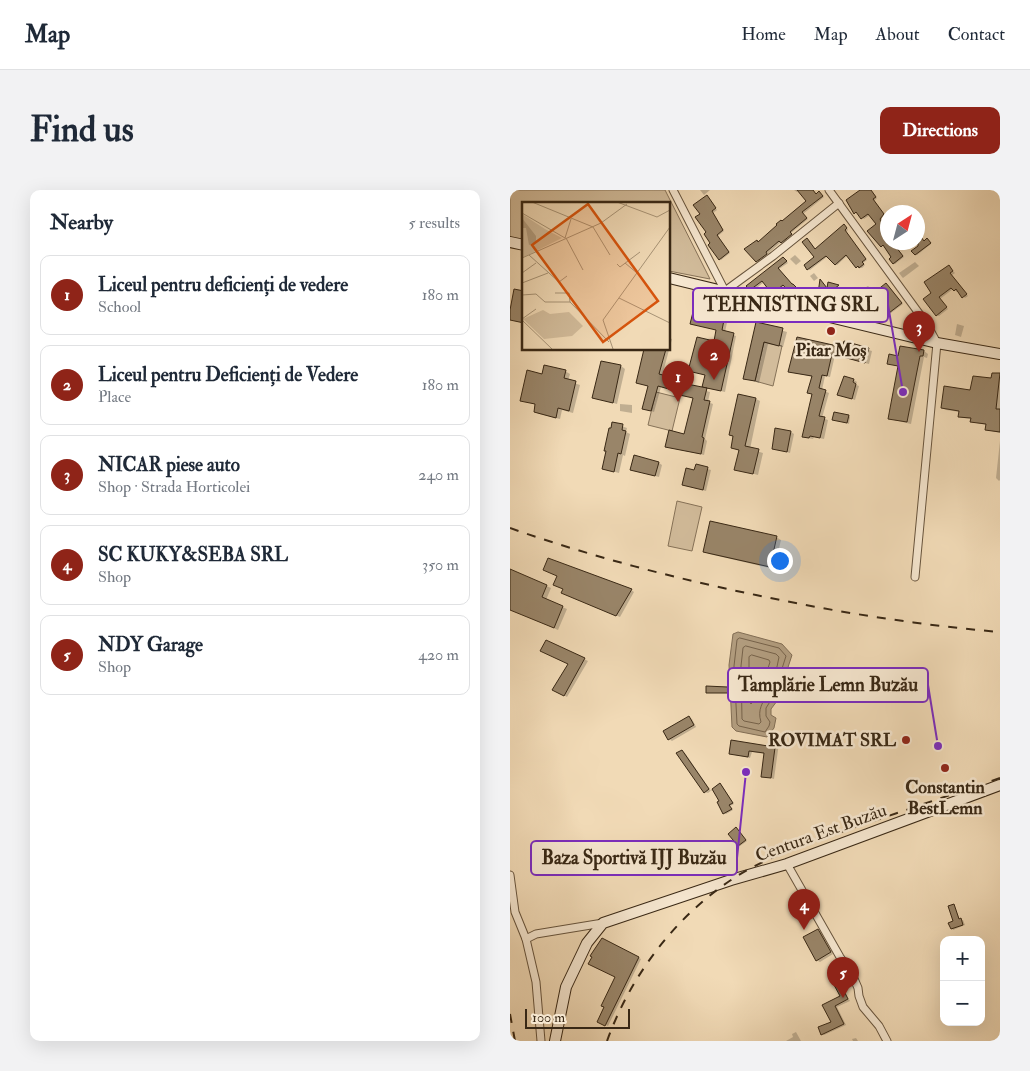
<!DOCTYPE html>
<meta charset="utf-8">
<style>
body{margin:0;font-family:"IM FELL Double Pica",serif;background:#f2f2f3;color:#1f2937}
.controls{position:absolute;right:15px;bottom:15px;display:grid;overflow:hidden;border-radius:10px;box-shadow:0 5px 20px #0002}
.controls button{width:45px;height:45px;display:grid;place-items:center;padding:0;border:0;border-bottom:1px solid #e0e1e3;background:#fff;color:#1f2937;font:25px sans-serif}
.compass{position:absolute;left:370px;top:15px;width:45px;height:45px;border-radius:50%;background:#fff;box-shadow:0 5px 20px #0002;rotate:36deg}
.scale{position:absolute;left:15px;bottom:12px;width:105px;box-sizing:border-box;padding-left:5px;border:2px solid #392815;border-top:0;font-size:14px;line-height:18px;white-space:nowrap;color:#392815;-webkit-text-stroke:4px #f6e7d0;paint-order:stroke}
.you{position:absolute;left:269px;top:370px;width:18px;height:18px;margin:-12px;border:4px solid #fff;border-radius:50%;background:#1a73e8;box-shadow:0 0 0 8px #1a73e833}
.badge{display:grid;place-items:center;width:32px;height:32px;border-radius:50%;background:#8f2418;color:#fff;font-size:16px;font-weight:700}
.pin{position:absolute;translate:-50% -41px;filter:drop-shadow(0 1px 2px #0008)}
.pin::after{content:'';position:absolute;top:26px;width:18px;height:15px;background:inherit;clip-path:polygon(0 0,100% 0,50% 100%)}
.list{margin:0;padding:0;list-style:none}
h2{display:flex;justify-content:space-between;align-items:center;height:65px;margin:0;padding:0 20px;font-size:21px}
h2 small{font-size:16px;font-weight:400;color:#747a83}
.list li{display:grid;grid-template-columns:32px 1fr auto;gap:15px;align-items:center;box-sizing:border-box;height:80px;margin:0 10px 10px;padding:0 10px;border:1px solid #e0e1e3;border-radius:10px}
.list b{display:block;font-size:19px;white-space:nowrap}
.list p{margin:0;font-size:16px;white-space:nowrap;color:#747a83}
.list em{font-size:16px;font-style:normal;color:#747a83}
.map{position:relative;flex:none;width:490px;height:851px;overflow:hidden;border-radius:10px}
header{display:flex;align-items:center;gap:30px;box-sizing:border-box;height:70px;padding:0 25px;background:#fff;border-bottom:1px solid #e0e1e3}
header strong{font-size:24px}
nav{display:flex;gap:28px;margin-inline-start:auto;font-size:18px}
.intro{display:flex;align-items:center;justify-content:space-between;box-sizing:border-box;height:120px;padding:0 30px}
h1{margin:0;font-size:35px}
.button{padding:12px 22px;border-radius:10px;background:#8f2418;color:#fff;font-size:18px;font-weight:700}
main{display:flex;gap:30px;padding:0 30px}
aside{flex:1;background:#fff;border-radius:10px;box-shadow:0 5px 20px #0002}
.map>svg:first-child{display:block}
.green{fill:#d2bc9b;stroke:#867258}
.water{fill:#b29d7f;stroke:#826e55}
.shadow{fill:#0003}
.lines{fill:none;stroke-linecap:round;stroke-linejoin:round}
.shore{stroke:#76624a;stroke-width:1}
.building{fill:#998569;stroke:#392815}
.minor-casing{stroke:#67543d;stroke-width:9}
.secondary-casing{stroke:#392815;stroke-width:12}
.minor{stroke:#f6e7d0;stroke-width:7}
.secondary{stroke:#f6e7d0;stroke-width:10}
.rail{stroke:#392815;stroke-width:2;stroke-dasharray:9 9;stroke-linecap:butt}
.poi-dot{fill:#8f2418;stroke:#f6e7d0;stroke-width:2}
.labels{text-anchor:middle;dominant-baseline:central;stroke-width:5;stroke-linejoin:round;paint-order:stroke}
.poi-label{font-size:18px;font-weight:bold;fill:#392815;stroke:#f6e7d0}
.street-label{font-size:18px;fill:#392815;stroke:#f6e7d0}
.inset-road{fill:none;stroke:#a79376;stroke-width:1}
.view{fill:#d6540d;fill-opacity:0.15;stroke:#d6540d;stroke-width:2.5}
.inset-edge{fill:none;stroke:#392815;stroke-width:2.5}
.leader{fill:none;stroke:#7b2cbf;stroke-width:2}
.callout-dot{fill:#7b2cbf;stroke:#f6e7d0;stroke-width:2}
.callout{fill:#f6e7d0;stroke:#7b2cbf;stroke-width:2}
.callout-label{font-size:19px;text-anchor:middle;font-weight:bold;fill:#392815}
</style>
<header>
<strong>Map</strong>
<nav><a>Home</a><a>Map</a><a>About</a><a>Contact</a></nav>
</header>
<div class="intro"><h1>Find us</h1><a class="button">Directions</a></div>
<main>
<aside>
<h2>Nearby<small>5 results</small></h2>
<ul class="list">
<li><span class="badge">1</span><div><b>Liceul pentru deficienți de vedere</b><p>School</p></div><em>180 m</em></li>
<li><span class="badge">2</span><div><b>Liceul pentru Deficienți de Vedere</b><p>Place</p></div><em>180 m</em></li>
<li><span class="badge">3</span><div><b>NICAR piese auto</b><p>Shop · Strada Horticolei</p></div><em>240 m</em></li>
<li><span class="badge">4</span><div><b>SC KUKY&amp;SEBA SRL</b><p>Shop</p></div><em>350 m</em></li>
<li><span class="badge">5</span><div><b>NDY Garage</b><p>Shop</p></div><em>420 m</em></li>
</ul>
</aside>
<div class="map">
<svg width="490" height="851" viewBox="0 0 490 851">
<rect width="100%" height="100%" fill="#f1dab6"/>
<filter id="stains"><feTurbulence type="fractalNoise" baseFrequency=".004" numOctaves="4"/><feColorMatrix values="0 0 0 0 .2 0 0 0 0 .09 0 0 0 0 .02 0 0 0 .5 -.17"/></filter>
<radialGradient id="worn" r=".72"><stop offset=".6" stop-color="#630" stop-opacity="0"/><stop offset="1" stop-color="#630" stop-opacity=".3"/></radialGradient>
<!-- green -->
<g class="green">
<polygon points="0,0 155,0 200,89 159,81 159,14 14,14 14,53 0,51"/>
<polygon points="254,152 272,156 263,196 245,191"/>
<polygon points="146,202 170,208 162,241 138,235"/>
<polygon points="167,311 192,317 182,361 158,356"/>
</g>
<!-- water -->
<polygon class="water" points="228,442 272,454 282,465 267,511 261,519 261,525 266,528 264,538 257,547 226,541 222,537 219,475 223,444"/>
<!-- shadow -->
<g class="shadow">
<polygon points="190,0 200,0 194,5"/>
<polygon points="284,0 303,0 307,5 310,3 314,7 293,24 298,29 281,43 283,45 273,53 271,52 249,72 247,71 248,53 298,12 288,0 287,2"/>
<polygon points="352,0 361,0 367,8 364,11 375,25 372,27 371,31 374,36 372,38 378,52 395,52 387,58 394,67 385,74 383,73 383,67 375,56 372,56 368,35 360,25 354,29 348,23 345,23"/>
<polygon points="197,6 207,20 203,23 214,41 208,46 220,63 211,70 202,53 192,24"/>
<polygon points="336,36 338,40 336,42 357,70 353,73 355,75 352,78 347,77 338,65 327,75 318,66 300,80 298,79 306,68 299,51 306,60"/>
<polygon points="408,44 414,52 419,51 421,54 407,65 405,64 409,56 407,52"/>
<polygon points="285,65 291,71 286,75 280,69"/>
<polygon points="275,69 278,73 269,79 282,96 289,101 284,105 275,95 264,104 254,92 243,101 238,96"/>
<polygon points="405,72 409,76 393,88 392,87 389,83"/>
<polygon points="439,77 445,83 442,85 458,106 455,108 448,100 447,102 443,99 430,109 438,119 429,126 426,125 423,103"/>
<polygon points="304,83 308,88 304,91 300,86"/>
<polygon points="319,94 330,97 318,106 323,112 339,106 341,107 339,118 310,112 318,99"/>
<polygon points="378,95 393,114 377,126 375,125 378,118"/>
<polygon points="358,96 363,101 354,106 349,101"/>
<polygon points="215,126 218,128 215,142 226,146 215,202 197,198 196,185 179,180 204,152 207,140 182,134"/>
<polygon points="247,133 277,142 273,157 258,154 249,193 234,188"/>
<polygon points="447,134 454,136 451,147 445,145"/>
<polygon points="159,148 162,149 152,186 167,190 170,192 170,194 200,202 198,212 203,214 195,249 197,251 194,265 160,258 175,246 184,208 170,205 166,203 167,201 151,197 144,222 133,218 139,196 127,192 135,159 159,159"/>
<polygon points="335,153 362,161 359,174 325,165 320,187 315,186 312,200 319,203 312,228 318,230 314,249 304,247 303,249 297,248 294,246 303,204 303,187 280,182 333,158"/>
<polygon points="414,161 418,164 417,168 414,167 401,234 384,230 379,228 389,177 378,173 389,167"/>
<polygon points="111,176 115,179 107,214 84,207"/>
<polygon points="55,181 60,184 58,191 70,195 63,223 52,220 50,229 29,224 25,222 27,215 11,210 33,185"/>
<polygon points="483,184 490,185 490,243 477,240 477,235 466,233 462,229 453,228 449,226 450,222 436,220 432,218 482,190"/>
<polygon points="344,190 347,192 346,195 349,196 345,210 328,204 332,191"/>
<polygon points="246,209 250,211 240,259 253,263 248,285 226,279 230,261 222,258 224,247 220,245"/>
<polygon points="110,214 122,215 122,223 110,221"/>
<polygon points="339,226 340,227 339,234 325,230"/>
<polygon points="103,233 117,238 116,242 120,244 115,266 113,265 109,283 94,279"/>
<polygon points="281,242 284,244 280,263 263,258"/>
<polygon points="490,251 490,290 489,291 486,288"/>
<polygon points="149,273 152,275 149,287 125,281"/>
<polygon points="187,276 201,280 196,301 176,296"/>
<polygon points="266,347 271,350 264,379 199,364 194,361"/>
<polygon points="0,380 41,398 36,410 57,419 48,440 0,419"/>
<polygon points="121,400 124,402 110,427 56,404"/>
<polygon points="36,451 78,471 57,507 44,499 60,474"/>
<polygon points="179,527 182,529 186,537 162,551 159,549"/>
<polygon points="266,551 269,553 264,589 252,586 255,564 242,562 240,568 220,564 260,557"/>
<polygon points="172,561 175,563 201,601 211,595 212,596 224,614 220,616 223,620 216,624 214,623 211,611 203,599 198,603 195,602"/>
<polygon points="227,639 237,651 230,656 228,655"/>
<polygon points="444,715 450,730 453,730 455,735 443,740 442,738 445,732"/>
<polygon points="308,740 311,742 323,764 310,772 306,770"/>
<polygon points="92,750 131,769 98,836 88,831 107,786"/>
<polygon points="335,788 340,795 333,799 340,811 327,817 336,835 314,845 312,844 322,833 314,815 332,806 325,793"/>
<polygon points="286,842 291,851 276,851 283,847 282,844"/>
<polygon points="346,848 348,851 343,851 342,849"/>
</g>
<g class="lines">
<!-- shore -->
<g class="shore">
<polygon points="230,448 269,458 276,466 263,507 256,518 256,526 260,532 259,536 255,542 229,536 227,534 224,476 227,450"/>
<path d="M236 456 266 464 269 467C267 479 263 491 258 502 253 513 247 519 251 532L249 534 234 531 232 529 231 476 233 458Z"/>
<polygon points="242,465 259,470 260,472 251,500 241,514 239,511 239,467"/>
</g>
</g>
<!-- building -->
<g class="building">
<polygon points="287,0 303,0 306,4 309,1 313,6 292,22 297,28 280,42 282,44 271,53 269,51 256,62 257,64 246,72 234,59 247,50 248,52 267,35 266,34 271,30 272,31 296,11"/>
<polygon points="350,0 361,0 366,7 363,9 374,24 370,29 373,35 371,36 378,45 378,52 392,52 386,57 393,66 383,74 379,69 381,67 373,55 371,57 357,41 366,34 358,24 351,29 346,22 344,24 336,10"/>
<polygon points="197,5 206,18 202,21 213,40 207,45 219,62 209,70 198,55 200,53 194,44 196,42 185,27 190,24 183,15"/>
<polygon points="334,34 337,38 335,40 356,69 352,72 354,74 349,78 348,76 346,78 336,65 325,75 316,66 297,80 294,75 304,67 292,52 297,48 305,59"/>
<polygon points="408,43 414,51 417,48 421,53 405,65 401,61 408,56"/>
<polygon points="273,67 277,71 268,78 282,94 283,94 288,99 282,105 273,95 262,104 252,91 240,100 236,96"/>
<polygon points="439,75 443,81 440,83 457,104 452,108 446,99 444,101 441,98 429,107 437,117 426,126 413,109 421,103 414,92"/>
<polygon points="310,89 317,98 318,92 329,95 317,105 322,111 333,103 340,105 337,118 307,111"/>
<polygon points="376,93 392,113 375,126 371,121 376,118 369,110 371,108 366,101"/>
<polygon points="4,99 14,101 14,133 0,130 0,120"/>
<polygon points="184,118 215,125 212,140 224,143 211,201 192,197 195,185 178,181 187,147 204,151 206,140 180,134"/>
<polygon points="246,132 273,138 269,156 254,152 245,191 233,189"/>
<polygon points="287,147 332,157 334,151 359,158 355,173 322,164 317,186 312,185 309,198 316,200 309,226 315,227 310,248 300,246 299,248 292,247 302,204 297,203 302,186 278,182"/>
<polygon points="390,156 414,160 413,166 410,166 397,232 378,229 388,176 377,174 379,164 388,166"/>
<polygon points="134,159 156,159 149,184 168,189 167,192 197,198 194,210 200,211 192,247 194,248 191,264 155,257 159,240 174,244 183,208 165,204 166,201 148,196 141,221 132,219 138,196 126,193"/>
<polygon points="91,171 111,175 103,213 82,208"/>
<polygon points="34,175 56,180 54,188 66,191 59,221 48,218 46,228 24,222 25,214 10,211 17,180 32,184"/>
<polygon points="482,183 490,183 486,219 490,219 490,242 475,240 476,234 460,232 461,228 448,227 449,221 431,218 434,196 460,200 463,186 481,188"/>
<polygon points="334,186 344,189 343,192 346,194 342,209 327,205"/>
<polygon points="228,204 246,208 235,256 249,259 243,284 224,280 229,260 221,258 223,246 219,245"/>
<polygon points="324,222 339,225 337,233 322,230"/>
<polygon points="102,232 113,234 112,240 116,241 111,264 108,263 104,282 92,279 96,261 94,261 99,238 101,238"/>
<polygon points="265,238 281,241 277,262 262,259"/>
<polygon points="124,265 149,272 145,286 120,280"/>
<polygon points="186,274 198,277 193,300 172,295 176,278 184,280"/>
<polygon points="200,331 267,346 260,377 193,362"/>
<polygon points="38,368 122,399 106,426 51,403 53,399 43,395 47,386 33,380"/>
<polygon points="0,379 37,395 32,407 53,416 44,438 0,420"/>
<polygon points="36,450 75,468 54,506 42,500 58,474 30,461"/>
<polygon points="196,496 218,497 218,503 196,503"/>
<polygon points="179,526 184,535 158,550 153,541"/>
<polygon points="259,549 266,550 261,588 251,587 254,563 239,561 238,567 219,564 221,550 258,556"/>
<polygon points="172,560 199,599 194,603 166,563"/>
<polygon points="210,593 223,613 219,615 222,619 213,624 207,612 209,611 202,599"/>
<polygon points="226,637 236,650 228,656 218,644"/>
<polygon points="444,714 449,729 451,728 453,735 441,739 438,733 443,731 438,716"/>
<polygon points="308,739 321,762 306,771 293,747"/>
<polygon points="92,748 129,767 95,836 87,832 94,817 91,816 105,787 78,774 82,767 80,766"/>
<polygon points="335,787 339,794 332,797 338,809 325,816 334,834 311,845 308,837 321,832 312,815 330,806 323,793"/>
</g>
<g class="lines">
<!-- minor casing -->
<g class="minor-casing">
<g id="minor">
<polyline points="163,0 215,101 263,66 329,13"/>
<polyline points="319,0 416,133 427,153 405,387"/>
<polyline points="277,674 330,767 342,784 348,798 349,806 353,817 369,836 377,851"/>
<polyline points="0,685 5,722 16,749 26,792 31,851"/>
<polyline points="16,749 26,744 93,733"/>
</g>
</g>
<!-- secondary casing -->
<g class="secondary-casing">
<g id="secondary">
<polyline points="0,52 14,55"/>
<polyline points="159,88 427,153 490,164"/>
<polyline points="45,851 56,797 77,753 93,733 221,690 277,674 490,595"/>
</g>
</g>
<!-- minor -->
<use href="#minor" class="minor"/>
<!-- secondary -->
<use href="#secondary" class="secondary"/>
<!-- rail -->
<g class="rail">
<path d="M0 338C80 366 163 388 246 405 326 422 408 435 490 442"/>
<polyline points="0,824 5,851"/>
<path d="M97 851C120 787 164 728 221 690 243 675 268 665 293 655L490 588"/>
</g>
</g>
<!-- markers -->
<g class="poi-dot">
<circle cx="321" cy="141" r="5"/>
<circle cx="396" cy="550" r="5"/>
<circle cx="435" cy="578" r="5"/>
</g>
<g class="labels">
<!-- poi labels -->
<g class="poi-label">
<text x="321" y="160">Pitar Moș</text>
<text x="386" y="550" text-anchor="end">ROVIMAT SRL</text>
<text x="435" y="597">Constantin<tspan x="435" dy="21">BestLemn</tspan></text>
</g>
<!-- street labels -->
<g class="street-label">
<text transform="translate(311 643) rotate(-20)">Centura Est Buzău</text>
</g>
</g>
<!-- overview -->
<g transform="translate(12 12)">
<rect width="148" height="148" fill="#f1dab6"/>
<path d="M0 12 23 27 40 36 0 56ZM21 108 28 112 47 110 61 124 50 134 22 137 1 117Z" fill="#d2bc9b"/>
<path d="M0 16 14 34V40L7 43 4 26H0Z" fill="#b29d7f"/>
<path class="inset-road" d="M10 0 71 25 88 53M95 0 135 15 148 8M0 11 43 36 49 17M44 36 61 68M7 53 37 80 45 74M0 56 79 21 105 2M103 61 115 71M95 62 98 65 118 50M0 71 14 61M0 81 26 71M33 91H47L48 100M0 93 14 92 23 100H48L87 140M97 96 148 121M0 117 14 107M0 118 30 147M91 147 81 118 148 25"/>
<path class="view" d="M66 2 136 99 81 140 10 43Z"/>
<rect width="148" height="148" class="inset-edge"/>
</g>
<!-- callouts -->
<path class="leader" d="M393 202L378 115M428 556L418 495M236 582L227 668"/>
<g class="callout-dot">
<circle cx="393" cy="202" r="5"/>
<circle cx="428" cy="556" r="5"/>
<circle cx="236" cy="582" r="5"/>
</g>
<g class="callout">
<rect x="183" y="98" width="195" height="34" rx="5"/>
<rect x="218" y="478" width="200" height="34" rx="5"/>
<rect x="21" y="651" width="206" height="34" rx="5"/>
</g>
<g class="callout-label">
<text x="281" y="121">TEHNISTING SRL</text>
<text x="318" y="501">Tamplărie Lemn Buzău</text>
<text x="124" y="674">Baza Sportivă IJJ Buzău</text>
</g>
<rect width="100%" height="100%" filter="url(#stains)"/>
<rect width="100%" height="100%" fill="url(#worn)"/>
</svg>
<div class="controls">
<button>+</button>
<button>−</button>
</div>
<svg class="compass" viewBox="-18 -18 36 36"><path d="M0-13l5 13h-10z" fill="#e53935"/><path d="M0 13l5-13h-10z" fill="#747a83"/></svg>
<div class="scale">100 m</div>
<div class="you"></div>
<div class="pin badge" style="left:168px;top:212px">1</div>
<div class="pin badge" style="left:204px;top:190px">2</div>
<div class="pin badge" style="left:409px;top:162px">3</div>
<div class="pin badge" style="left:294px;top:740px">4</div>
<div class="pin badge" style="left:333px;top:808px">5</div>
</div>
</main>
